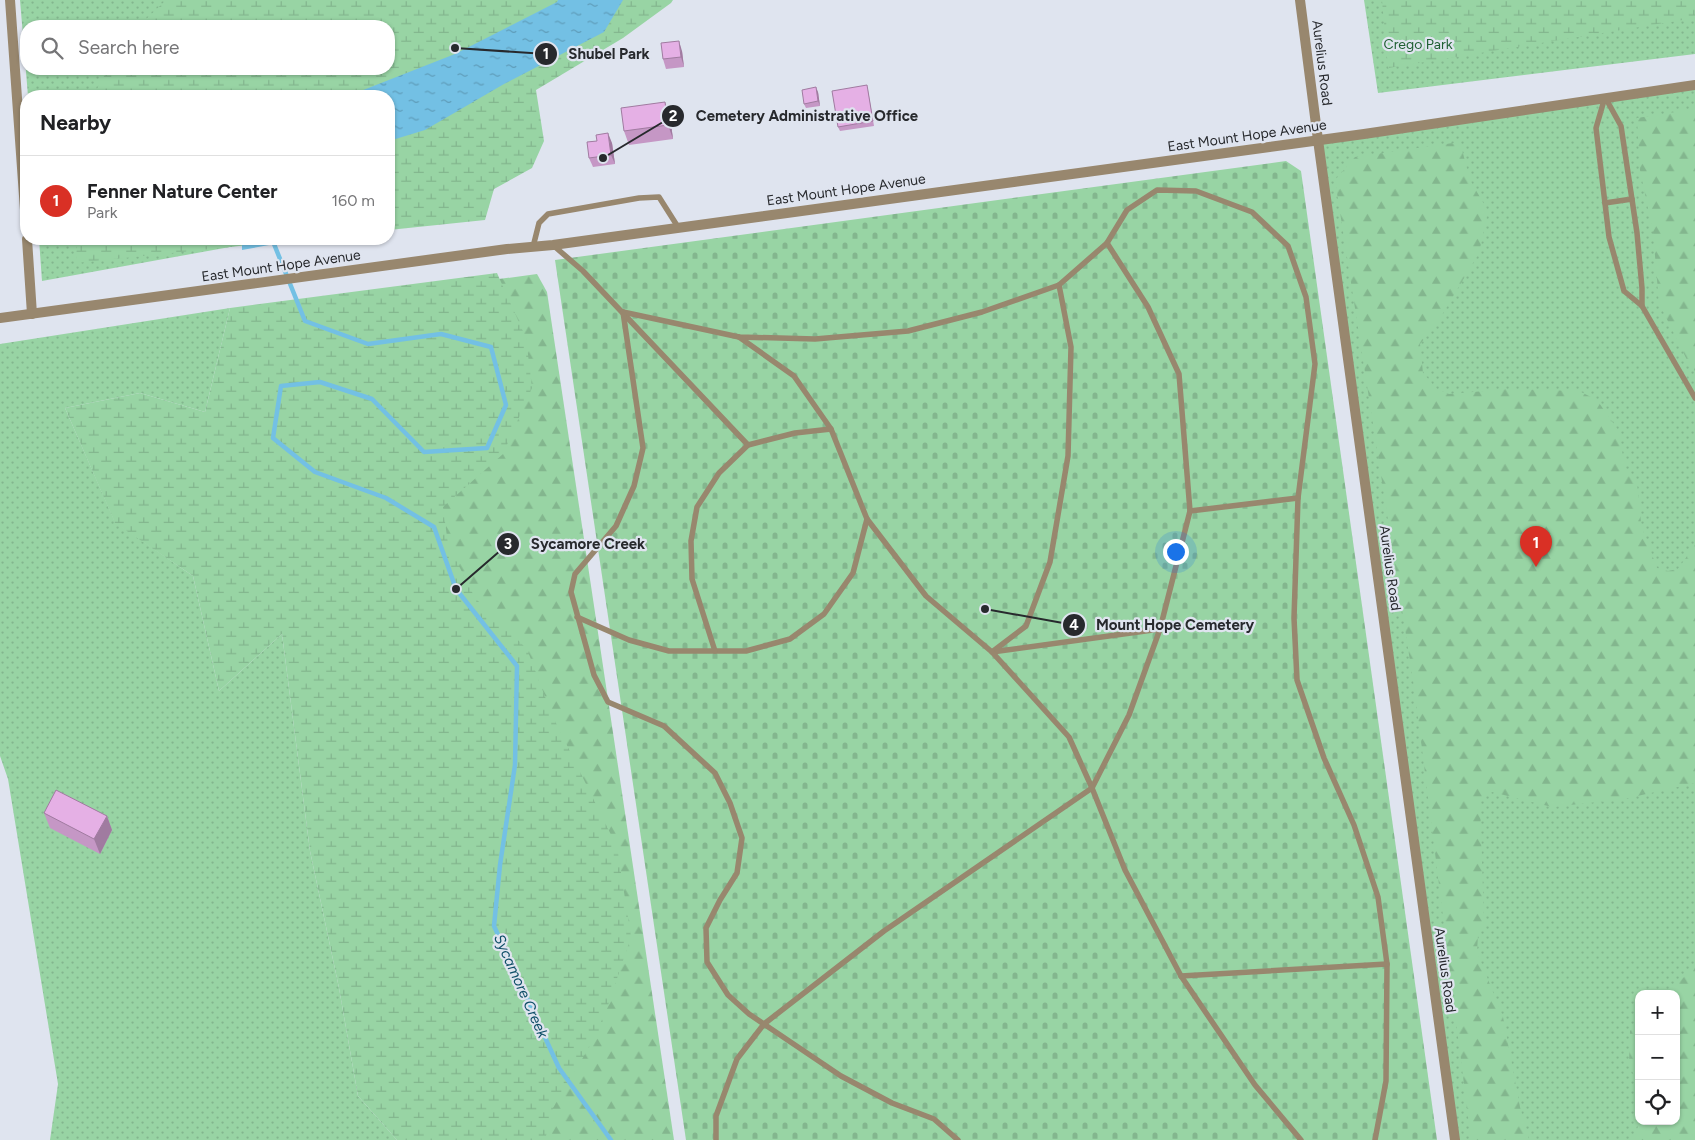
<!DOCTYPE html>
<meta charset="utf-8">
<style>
body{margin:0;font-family:Figtree,sans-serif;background:#f2f2f2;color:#202124}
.controls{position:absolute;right:15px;bottom:15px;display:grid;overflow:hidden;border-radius:10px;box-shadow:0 1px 4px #0004}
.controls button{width:45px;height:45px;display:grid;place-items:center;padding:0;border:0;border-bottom:1px solid #e0e0e0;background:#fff;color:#202124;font:25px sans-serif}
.you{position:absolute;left:1175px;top:551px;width:18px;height:18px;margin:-12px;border:4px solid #fff;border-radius:50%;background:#1a73e8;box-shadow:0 0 0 8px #1a73e833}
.badge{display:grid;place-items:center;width:32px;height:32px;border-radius:50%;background:#d93025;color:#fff;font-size:16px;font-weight:700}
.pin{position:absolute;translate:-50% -41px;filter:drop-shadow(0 1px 2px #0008)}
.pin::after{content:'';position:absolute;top:26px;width:18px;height:15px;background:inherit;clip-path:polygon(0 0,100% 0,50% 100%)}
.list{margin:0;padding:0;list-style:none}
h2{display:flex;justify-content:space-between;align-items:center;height:65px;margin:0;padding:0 20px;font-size:21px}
h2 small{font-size:16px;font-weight:400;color:#757577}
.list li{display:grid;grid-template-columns:32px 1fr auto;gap:15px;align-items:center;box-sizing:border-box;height:90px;padding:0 20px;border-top:1px solid #e0e0e0}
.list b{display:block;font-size:19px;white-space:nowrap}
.list p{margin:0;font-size:16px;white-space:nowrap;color:#757577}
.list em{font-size:16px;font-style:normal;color:#757577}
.icon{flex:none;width:28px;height:28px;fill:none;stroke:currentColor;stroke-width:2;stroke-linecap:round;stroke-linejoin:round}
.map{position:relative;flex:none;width:1695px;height:1140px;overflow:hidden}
.search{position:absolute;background:#fff;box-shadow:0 1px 4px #0004;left:20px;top:20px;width:375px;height:55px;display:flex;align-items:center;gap:12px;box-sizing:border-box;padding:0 18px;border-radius:20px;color:#757577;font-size:19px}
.panel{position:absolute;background:#fff;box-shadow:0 1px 4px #0004;left:20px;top:90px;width:375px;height:155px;border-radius:20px}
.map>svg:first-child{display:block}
.grass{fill:url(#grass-dots);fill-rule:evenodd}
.forest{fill:url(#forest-firs)}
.wetland{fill:url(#wetland-marsh)}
.cemetery{fill:url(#cemetery-stones)}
.water{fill:url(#water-ripples)}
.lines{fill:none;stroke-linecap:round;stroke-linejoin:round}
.stream{stroke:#73c0e4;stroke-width:4.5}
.service{stroke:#98876e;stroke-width:5.5}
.minor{stroke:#98876e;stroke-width:10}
.tertiary{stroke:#98876e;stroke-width:10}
.wall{fill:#c597c5}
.shaded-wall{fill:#a07ba0}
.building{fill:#e5b0e5;stroke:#a07ba0}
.labels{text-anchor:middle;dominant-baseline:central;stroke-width:4.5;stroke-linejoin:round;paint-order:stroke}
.park-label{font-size:14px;fill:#1e5f32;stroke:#dfe4ef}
.street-label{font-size:14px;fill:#27292d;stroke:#dfe4ef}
.water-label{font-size:15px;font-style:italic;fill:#0e4e67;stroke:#dfe4ef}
.leader{fill:none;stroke:#27292d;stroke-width:2}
.callout-dot{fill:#27292d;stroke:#dfe4ef;stroke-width:2}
.mark-label{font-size:15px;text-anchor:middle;font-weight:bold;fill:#fff}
.callout-label{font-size:15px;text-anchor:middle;font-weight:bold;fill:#27292d;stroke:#dfe4ef;stroke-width:4.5;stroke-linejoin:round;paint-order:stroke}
</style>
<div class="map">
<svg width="1695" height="1140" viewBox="0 0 1695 1140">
<defs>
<pattern id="grass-dots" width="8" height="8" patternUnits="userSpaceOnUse" patternTransform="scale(1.25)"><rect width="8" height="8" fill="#98d4a4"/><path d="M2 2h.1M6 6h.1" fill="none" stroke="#83b68e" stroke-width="1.8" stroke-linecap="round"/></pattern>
<pattern id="forest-firs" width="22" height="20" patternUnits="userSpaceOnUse" patternTransform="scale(1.25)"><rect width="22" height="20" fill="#98d4a4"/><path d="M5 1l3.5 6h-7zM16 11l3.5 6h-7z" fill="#83b68e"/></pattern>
<pattern id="wetland-marsh" width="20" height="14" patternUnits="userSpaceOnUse" patternTransform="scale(1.25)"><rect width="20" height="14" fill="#98d4a4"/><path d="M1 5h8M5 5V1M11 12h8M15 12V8" fill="none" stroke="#83b68e"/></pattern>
<pattern id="cemetery-stones" width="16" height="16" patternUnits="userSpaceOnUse" patternTransform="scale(1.25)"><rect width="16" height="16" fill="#98d4a4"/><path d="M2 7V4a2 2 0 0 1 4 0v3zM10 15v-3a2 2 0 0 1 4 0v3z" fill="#83b68e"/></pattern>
<pattern id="water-ripples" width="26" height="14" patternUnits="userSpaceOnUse" patternTransform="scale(1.25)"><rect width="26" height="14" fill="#73c0e4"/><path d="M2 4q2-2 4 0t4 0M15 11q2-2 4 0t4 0" fill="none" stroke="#5e9cb9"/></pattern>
</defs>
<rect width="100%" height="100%" fill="#dfe4ef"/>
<!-- grass -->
<g class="grass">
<path d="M20 0H590L389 96H28ZM26 26H389V69H26Z"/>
<polygon points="1364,0 1695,0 1695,54 1378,93"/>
<path d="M1695 88V1140H1455L1318 140ZM1639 994H1676V1121H1639Z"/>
<polygon points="39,239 252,239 252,243 42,281"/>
<polygon points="230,308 205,412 140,393 65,408 115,522 193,576 219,691 282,634 310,851 339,988 358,1096 397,1140 50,1140 58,1084 8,779 0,756 0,344"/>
</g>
<!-- forest -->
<g class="forest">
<polygon points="1695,109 1695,371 1688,362 1659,303 1653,232 1640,170 1637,118"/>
<polygon points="1460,142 1470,180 1488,211 1479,253 1436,325 1420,344 1423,373 1437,389 1449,394 1509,389 1579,391 1597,400 1618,430 1626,472 1637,485 1640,506 1641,525 1657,568 1668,571 1678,569 1695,545 1695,783 1624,799 1552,807 1492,792 1480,801 1484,924 1478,935 1477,952 1503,1017 1520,1107 1529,1140 1471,1140 1415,693 1335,180 1355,157"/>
<polygon points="537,274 547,292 674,1140 451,1140 320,303"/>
<polygon points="1695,966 1695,1140 1633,1140 1640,1121 1676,1121 1676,994 1667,994"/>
<polygon points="1639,1021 1639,1085 1629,1065 1630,1031"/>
</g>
<!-- wetland -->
<g class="wetland">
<polygon points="166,0 673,0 671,3 623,38 536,90 544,141 532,168 494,189 485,220 389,230 389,96 93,96 108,69 389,69 389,26 139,26"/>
<polygon points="1382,0 1695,0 1695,18 1388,68"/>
<polygon points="77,239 307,239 76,263"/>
<polygon points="497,273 526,338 532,388 503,454 443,507 448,544 475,598 527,649 552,715 617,847 631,937 600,1029 553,1108 545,1140 397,1140 358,1096 339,988 310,851 282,634 219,691 193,576 115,523 65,408 140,393 205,412 230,308"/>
</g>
<!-- cemetery -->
<polygon class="cemetery" points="1286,161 1301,171 1437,1140 686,1140 555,260"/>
<!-- water -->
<g class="water">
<polygon points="558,0 623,0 604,32 504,84 425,130 389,141 389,96 348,96 455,54 557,2"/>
<polygon points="242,239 302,239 242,250"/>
</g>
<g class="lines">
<!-- stream -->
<polyline class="stream" points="272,239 305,321 368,344 441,334 491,347 506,405 487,448 424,452 372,399 320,382 281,386 273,438 315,472 386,498 434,527 456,589 517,666 515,765 500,865 494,926 559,1068 611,1140"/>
<!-- service -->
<g class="service">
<polyline points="1605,97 1596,128 1609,237 1624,291 1642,306 1695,398"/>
<polyline points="1605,97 1621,126 1637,233 1642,288 1642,306"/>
<polyline points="1605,203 1632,199"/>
<polyline points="554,246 583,271 748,445"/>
<polyline points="533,247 539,223 548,214 639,198 659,197 678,227"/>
<polyline points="1059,285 1071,347 1068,456 1050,562 1026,626 992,652 1160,629"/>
<polyline points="623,312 739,337 815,339 908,331 982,312 1059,285 1107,243 1127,210 1157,190 1196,191 1252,212 1288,246 1306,297 1315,364 1298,498 1294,618 1297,680 1324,758 1354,825 1378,897 1387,964 1386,1081 1375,1140"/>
<polyline points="623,312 643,448 634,486 616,526 575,574 571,592 594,675 608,702 664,726 715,773 730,803 742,838 737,873 720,900 706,928 707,962 728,995 749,1014 841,1076 892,1103 934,1119 958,1140"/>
<polyline points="739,337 794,376 831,429 867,519 926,596 992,652 1069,737 1092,788 1125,870 1181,976 1255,1085 1301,1140"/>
<polyline points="1190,511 1298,498"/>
<polyline points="577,617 629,640 669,651 746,651 790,639 824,614 853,573 867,519"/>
<polyline points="715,651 692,579 691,541 697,507 719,473 748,445 795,433 831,429"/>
<polyline points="1181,976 1387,964"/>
<polyline points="716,1140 716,1116 737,1059 764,1024 884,931 1092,788 1129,715 1160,629 1190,511 1179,374 1148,307 1107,243"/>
</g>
<!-- minor -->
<g class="minor">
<polyline points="10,0 26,224"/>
<polyline points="27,239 32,314"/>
</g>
<!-- tertiary -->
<g class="tertiary">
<polyline points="1300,0 1318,140 1455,1140"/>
<polyline points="0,318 507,249 553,245 1364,134 1695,85"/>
</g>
</g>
<!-- wall -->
<g class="wall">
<polygon points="682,51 684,67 666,69 663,59"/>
<polygon points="868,90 874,126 840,131 838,127"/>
<polygon points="818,92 820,106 806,108 804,104"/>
<polygon points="670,116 673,139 629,145 624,131"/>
<polygon points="612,143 615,164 593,167 589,158"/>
<polygon points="44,813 107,816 112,830 100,854 50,828"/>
</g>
<!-- shaded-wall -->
<g class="shaded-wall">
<polygon points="679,41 682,51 684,67 681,57"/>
<polygon points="816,87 818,92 820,106 818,101"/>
<polygon points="665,102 670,116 673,139 668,125"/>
<polygon points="608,133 612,143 615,164 611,155"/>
<polygon points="107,816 112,830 100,854 94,839"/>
</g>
<!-- building -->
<g class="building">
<polygon points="679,41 681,57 663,59 661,43"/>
<polygon points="867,85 873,121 838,127 832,91"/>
<polygon points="816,87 818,101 804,104 802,90"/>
<polygon points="665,102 668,125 624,131 621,108"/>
<polygon points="608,133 611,155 589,158 587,142 597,141 596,135"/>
<polygon points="56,790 107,816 94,839 44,813"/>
</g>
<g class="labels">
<!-- park labels -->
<g class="park-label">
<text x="1418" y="44">Crego Park</text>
</g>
<!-- street labels -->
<g class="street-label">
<text transform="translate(1322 63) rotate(83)">Aurelius Road</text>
<text transform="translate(1247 136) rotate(-8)">East Mount Hope Avenue</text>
<text transform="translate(846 190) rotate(-8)">East Mount Hope Avenue</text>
<text transform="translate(281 266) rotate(-8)">East Mount Hope Avenue</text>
<text transform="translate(1390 568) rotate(82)">Aurelius Road</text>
<text transform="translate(1445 970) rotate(82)">Aurelius Road</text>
</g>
<!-- water labels -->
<g class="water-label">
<text transform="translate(521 986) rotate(66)">Sycamore Creek</text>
</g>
</g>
<!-- callouts -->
<path class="leader" d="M455 48L546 54M603 158L673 116M456 589L508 544M985 609L1074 625"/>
<g class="callout-dot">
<circle cx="455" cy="48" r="5"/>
<circle cx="603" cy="158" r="5"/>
<circle cx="456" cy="589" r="5"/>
<circle cx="985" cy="609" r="5"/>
<circle cx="546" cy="54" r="12"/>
<circle cx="673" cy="116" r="12"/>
<circle cx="508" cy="544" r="12"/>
<circle cx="1074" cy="625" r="12"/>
</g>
<g class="mark-label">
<text x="546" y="59">1</text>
<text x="673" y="121">2</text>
<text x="508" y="549">3</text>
<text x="1074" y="630">4</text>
</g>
<g class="callout-label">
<text x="609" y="59">Shubel Park</text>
<text x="807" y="121">Cemetery Administrative Office</text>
<text x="588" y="549">Sycamore Creek</text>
<text x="1175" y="630">Mount Hope Cemetery</text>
</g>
</svg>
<div class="controls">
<button>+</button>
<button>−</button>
<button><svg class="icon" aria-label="locate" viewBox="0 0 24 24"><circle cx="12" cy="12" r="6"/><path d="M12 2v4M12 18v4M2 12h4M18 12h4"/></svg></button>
</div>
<div class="you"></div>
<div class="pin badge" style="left:1536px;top:567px">1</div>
<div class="search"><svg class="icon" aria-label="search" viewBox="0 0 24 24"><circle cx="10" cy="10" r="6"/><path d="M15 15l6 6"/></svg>Search here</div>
<section class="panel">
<h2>Nearby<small></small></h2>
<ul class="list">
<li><span class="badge">1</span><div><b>Fenner Nature Center</b><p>Park</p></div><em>160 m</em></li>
</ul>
</section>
</div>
